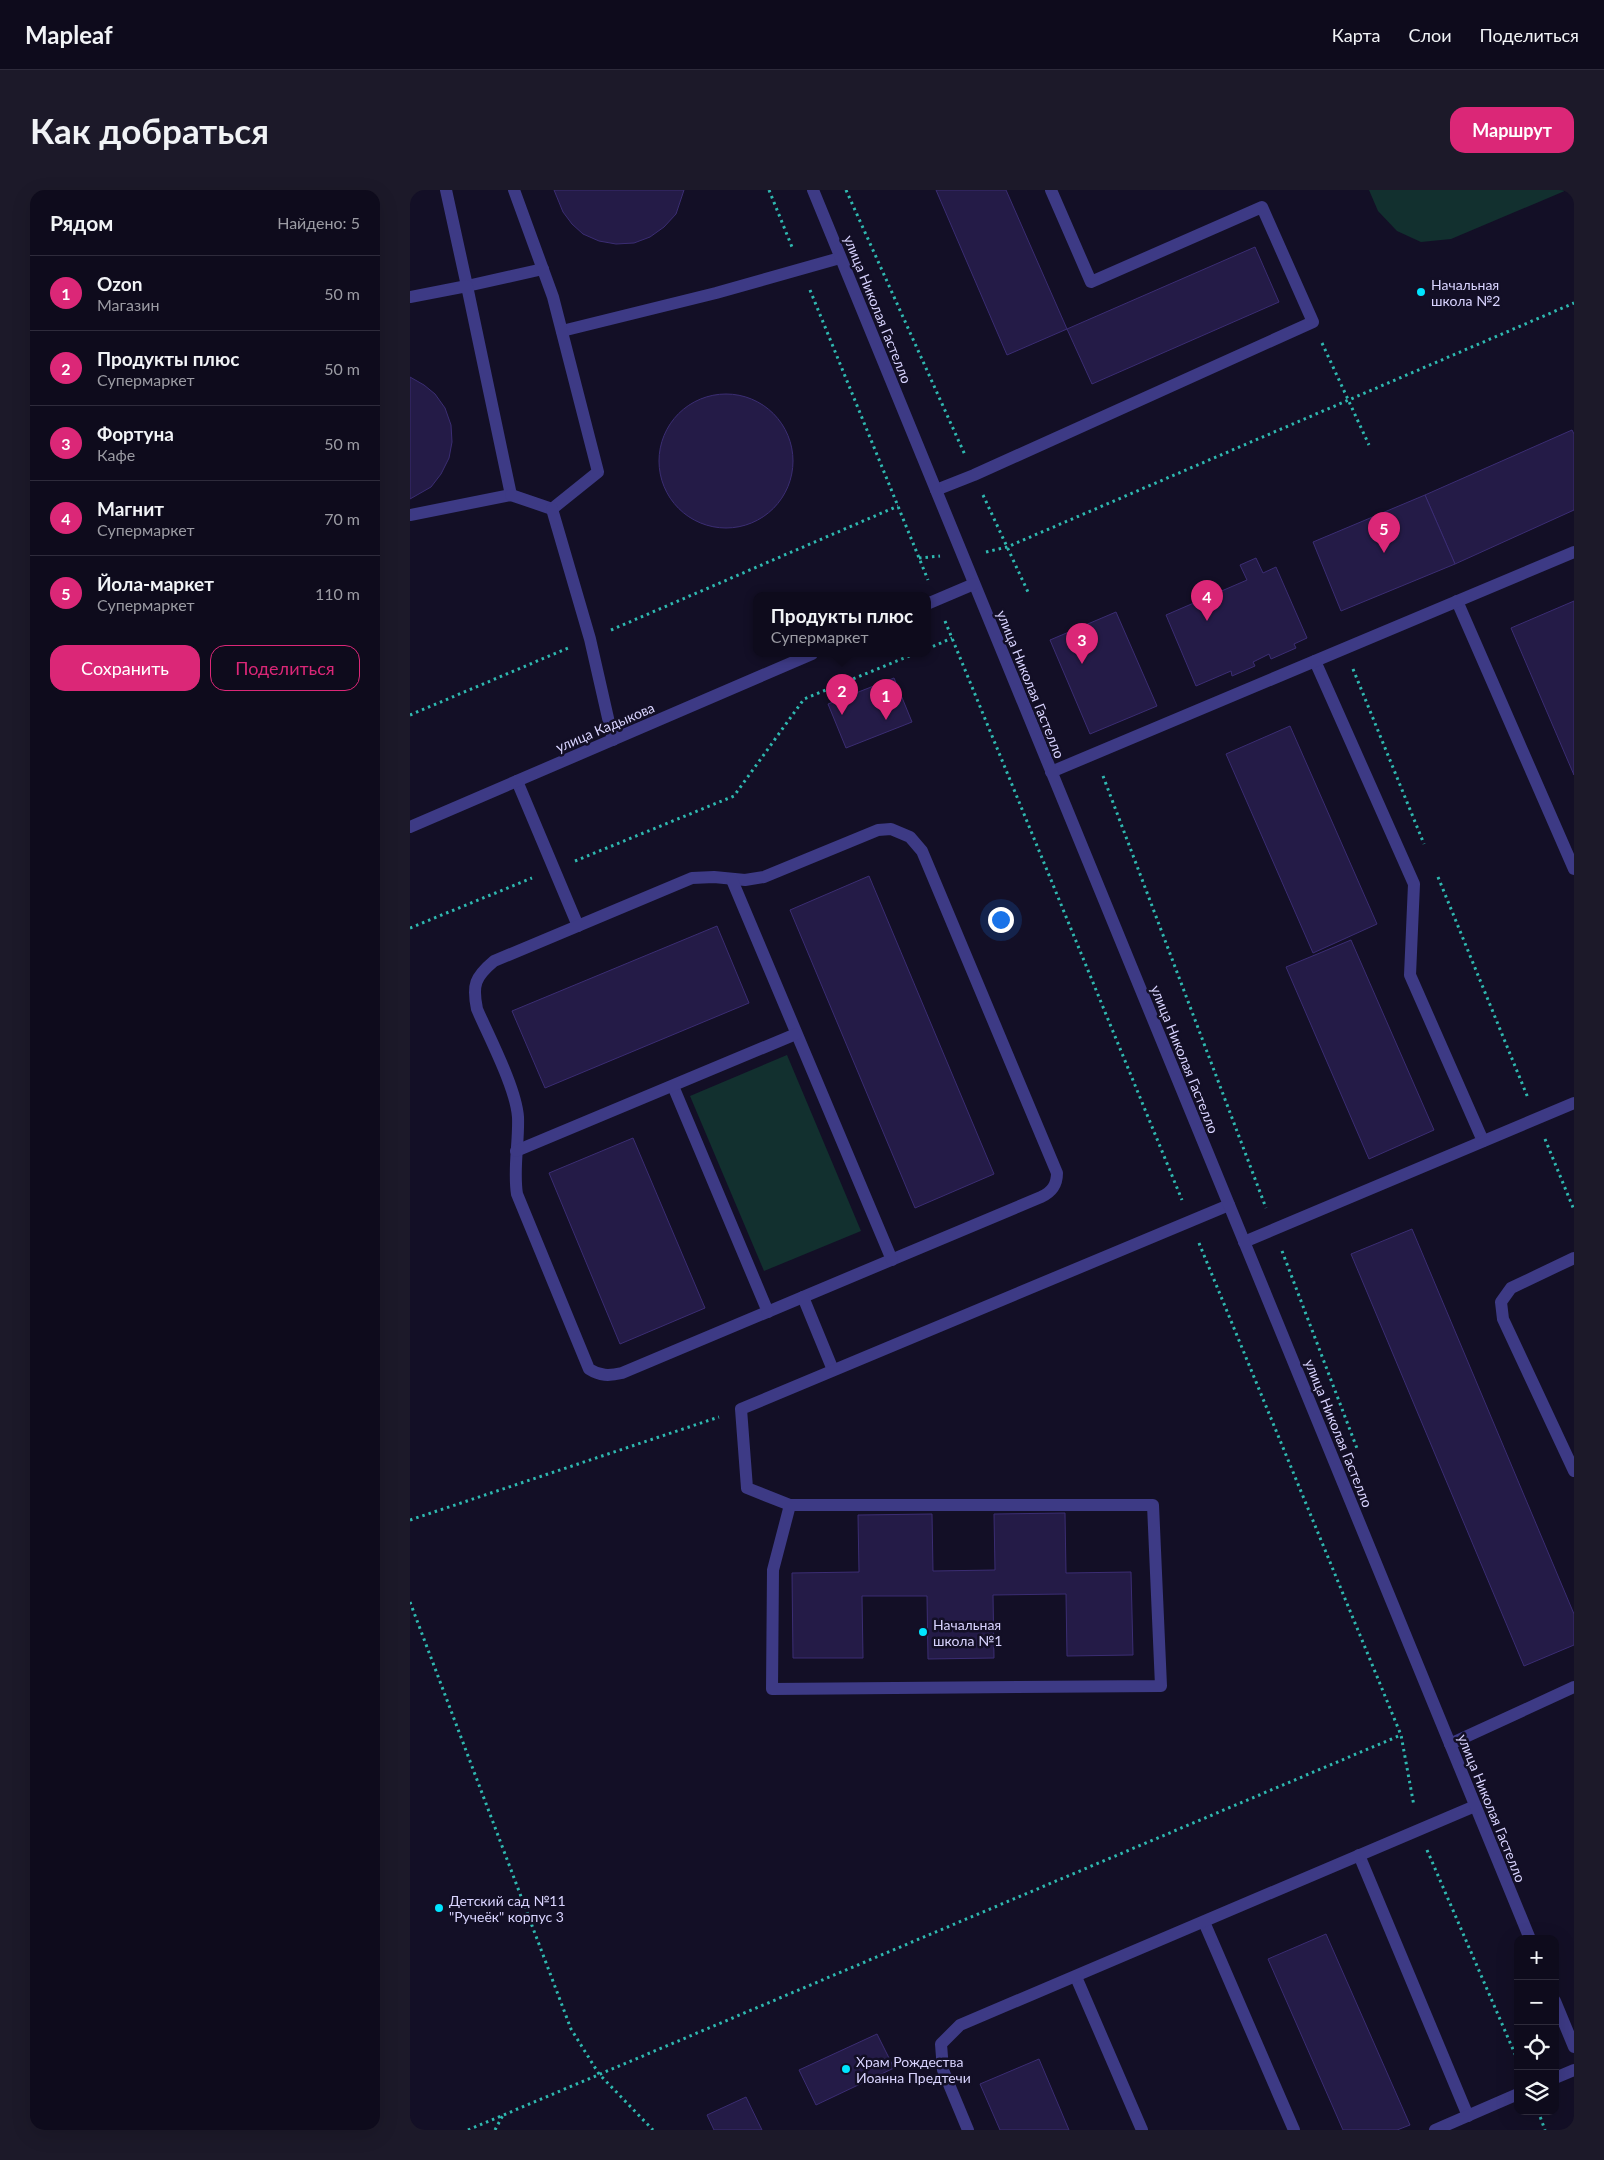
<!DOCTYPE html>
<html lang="ru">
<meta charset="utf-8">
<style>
body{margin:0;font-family:Lato,sans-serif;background:#1c1929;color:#f1f3f6}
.controls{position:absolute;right:15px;bottom:15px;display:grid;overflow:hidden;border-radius:10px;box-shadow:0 5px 20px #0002}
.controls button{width:45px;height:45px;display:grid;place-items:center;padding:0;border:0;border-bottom:1px solid #2e2b3b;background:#0e0b1c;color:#f1f3f6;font:25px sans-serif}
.you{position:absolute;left:590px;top:729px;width:18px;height:18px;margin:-12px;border:4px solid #fff;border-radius:50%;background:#1a73e8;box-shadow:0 0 0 8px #1a73e833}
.badge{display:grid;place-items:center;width:32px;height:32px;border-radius:50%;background:#db2777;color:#fff;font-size:16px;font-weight:700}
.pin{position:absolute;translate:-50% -41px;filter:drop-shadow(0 1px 2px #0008)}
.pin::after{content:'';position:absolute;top:26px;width:18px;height:15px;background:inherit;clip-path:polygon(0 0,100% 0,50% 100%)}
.popup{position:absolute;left:343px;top:402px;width:178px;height:65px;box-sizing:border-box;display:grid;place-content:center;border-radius:10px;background:#0e0b1c;filter:drop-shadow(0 1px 4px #0005);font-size:16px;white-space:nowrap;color:#9b9ba3}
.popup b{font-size:19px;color:#f1f3f6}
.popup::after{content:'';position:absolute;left:50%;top:100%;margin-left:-10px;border:10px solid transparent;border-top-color:#0e0b1c}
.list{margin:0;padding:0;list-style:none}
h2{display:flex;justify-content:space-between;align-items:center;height:65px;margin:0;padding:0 20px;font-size:21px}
h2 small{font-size:16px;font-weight:400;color:#9b9ba3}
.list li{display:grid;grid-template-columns:32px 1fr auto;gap:15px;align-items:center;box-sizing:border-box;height:75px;padding:0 20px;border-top:1px solid #2e2b3b}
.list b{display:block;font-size:19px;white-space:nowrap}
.list p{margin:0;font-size:16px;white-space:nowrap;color:#9b9ba3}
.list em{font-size:16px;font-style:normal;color:#9b9ba3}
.actions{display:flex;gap:10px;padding:15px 20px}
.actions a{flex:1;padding:11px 0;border:1px solid #db2777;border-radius:15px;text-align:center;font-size:18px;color:#db2777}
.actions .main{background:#db2777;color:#fff}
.icon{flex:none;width:28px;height:28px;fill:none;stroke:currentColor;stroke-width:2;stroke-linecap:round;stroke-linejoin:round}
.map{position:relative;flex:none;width:1164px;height:1940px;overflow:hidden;border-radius:15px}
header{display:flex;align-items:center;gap:30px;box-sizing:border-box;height:70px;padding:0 25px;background:#0e0b1c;border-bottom:1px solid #2e2b3b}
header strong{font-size:24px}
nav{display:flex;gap:28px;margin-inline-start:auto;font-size:18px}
.intro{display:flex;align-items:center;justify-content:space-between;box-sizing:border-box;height:120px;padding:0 30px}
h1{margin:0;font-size:35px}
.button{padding:12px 22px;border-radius:15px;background:#db2777;color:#fff;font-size:18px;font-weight:700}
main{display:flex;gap:30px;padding:0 30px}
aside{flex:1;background:#0e0b1c;border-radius:15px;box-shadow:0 5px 20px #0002}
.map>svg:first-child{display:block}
.green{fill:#12302f}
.building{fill:#241b47;stroke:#3b2d73}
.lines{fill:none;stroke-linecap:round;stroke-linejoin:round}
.path{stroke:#2fb8b0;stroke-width:3;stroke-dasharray:2.5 4;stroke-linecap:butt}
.service{stroke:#3d3a85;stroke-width:12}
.minor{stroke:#3d3a85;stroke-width:12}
.poi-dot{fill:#00e5ff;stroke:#130f26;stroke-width:2}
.labels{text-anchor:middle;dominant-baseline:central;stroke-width:5;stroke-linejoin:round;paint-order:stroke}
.poi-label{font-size:14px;fill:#d9d4ff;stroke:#130f26;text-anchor:start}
.street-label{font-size:14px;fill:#d9d4ff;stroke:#130f26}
</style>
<header>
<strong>Mapleaf</strong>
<nav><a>Карта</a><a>Слои</a><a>Поделиться</a></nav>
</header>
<div class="intro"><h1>Как добраться</h1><a class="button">Маршрут</a></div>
<main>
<aside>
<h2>Рядом<small>Найдено: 5</small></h2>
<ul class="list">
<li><span class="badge">1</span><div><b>Ozon</b><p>Магазин</p></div><em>50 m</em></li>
<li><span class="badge">2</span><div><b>Продукты плюс</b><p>Супермаркет</p></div><em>50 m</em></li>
<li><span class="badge">3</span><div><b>Фортуна</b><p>Кафе</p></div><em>50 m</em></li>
<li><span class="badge">4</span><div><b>Магнит</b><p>Супермаркет</p></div><em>70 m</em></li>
<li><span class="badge">5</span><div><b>Йола-маркет</b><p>Супермаркет</p></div><em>110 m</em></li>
</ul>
<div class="actions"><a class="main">Сохранить</a><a>Поделиться</a></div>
</aside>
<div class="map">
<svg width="1164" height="1940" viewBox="0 0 1164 1940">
<rect width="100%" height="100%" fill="#130f26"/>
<!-- green -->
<g class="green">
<polygon points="959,0 1157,0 1041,49 1011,52 987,41 968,21"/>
<polygon points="377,865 451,1041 354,1081 280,906"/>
</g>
<!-- building -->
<g class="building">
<polygon points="144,0 274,0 266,24 254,37 240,47 224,53 206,54 189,51 173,44 162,34 153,22"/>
<polygon points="526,0 596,0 657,139 597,165"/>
<polygon points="845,57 869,112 682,194 657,139"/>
<polygon points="0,187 14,195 25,204 35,218 41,235 42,252 39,268 31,284 21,297 0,309"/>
<circle cx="316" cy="271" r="67"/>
<polygon points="1162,240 1164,244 1164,320 1045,374 1015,305"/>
<polygon points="1015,305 1045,374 931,421 903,352"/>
<polygon points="846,368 853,383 866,377 897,448 884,454 886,458 861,469 859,464 843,472 845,476 822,486 821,481 786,496 756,425 837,390 830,375"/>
<polygon points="1164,411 1164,585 1101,438"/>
<polygon points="706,422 747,516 680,544 640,450"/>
<polygon points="484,488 502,532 436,558 418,514"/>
<polygon points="880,536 967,734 903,763 816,564"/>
<polygon points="459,686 584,984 505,1018 380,720"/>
<polygon points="307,736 339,813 135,898 102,821"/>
<polygon points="941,750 1024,940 959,969 876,777"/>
<polygon points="223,948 295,1118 210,1154 139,983"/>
<polygon points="1002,1039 1164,1424 1164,1455 1114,1476 941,1064"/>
<polygon points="655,1323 656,1383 721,1382 723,1465 657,1466 656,1404 583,1405 584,1468 518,1469 517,1406 452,1406 453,1468 383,1468 382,1383 449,1382 448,1325 522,1324 523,1381 585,1380 584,1324"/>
<polygon points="916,1744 1000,1935 987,1940 933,1940 858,1769"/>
<polygon points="467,1844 484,1878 406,1915 389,1880"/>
<polygon points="629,1869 659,1940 590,1940 570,1894"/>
<polygon points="336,1907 352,1940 304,1940 297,1925"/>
</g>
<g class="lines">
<!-- path -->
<g class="path">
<polyline points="359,0 382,57"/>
<polyline points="436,0 555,265"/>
<polyline points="400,100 518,390"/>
<polyline points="912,153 959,255"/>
<polyline points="573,305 618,402"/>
<polyline points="576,362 597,357 1164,113"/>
<polyline points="509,368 530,366"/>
<polyline points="535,431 772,1010"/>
<polyline points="201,440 488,316"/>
<polyline points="517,459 542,448"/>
<polyline points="943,479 1014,654"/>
<polyline points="0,525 158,458"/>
<polyline points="693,586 856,1018"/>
<polyline points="165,671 324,606 394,509 504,464"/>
<polyline points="1028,687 1118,908"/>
<polyline points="0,738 122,688"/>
<polyline points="1135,949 1164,1020"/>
<polyline points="789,1053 991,1545 1004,1616"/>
<polyline points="872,1061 948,1261"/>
<polyline points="0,1330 309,1227"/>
<polyline points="0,1412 161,1839 189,1884 243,1940"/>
<polyline points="1017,1660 1108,1871"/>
<polyline points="1128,1921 1135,1940"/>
<polyline points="58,1940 991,1545"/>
<polyline points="85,1940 93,1925"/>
</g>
<!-- service -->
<g class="service">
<polyline points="36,0 57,96 133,79"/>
<polyline points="0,107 57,96 101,305 0,325"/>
<polyline points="152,141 306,103 430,68"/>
<polyline points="526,300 564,285 903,132 852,17 681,92 641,0"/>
<polyline points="101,305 142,319 188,282 143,107 104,0"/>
<polyline points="142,319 180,449 203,550"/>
<polyline points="1047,411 1164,679"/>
<polyline points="905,471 1004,694 1000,785 1073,951"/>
<polyline points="641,582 1164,362"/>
<polyline points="107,591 168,736"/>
<path d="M481 639 500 647 512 661 647 983C647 995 642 1002 631 1007L212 1183C199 1186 190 1186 179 1179L107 1004C103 979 109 953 108 927 106 898 79 847 67 819 62 795 65 787 84 771L282 688 304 687 335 690 354 687 468 640Z"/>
<polyline points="322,690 482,1070"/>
<polyline points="263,896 358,1122"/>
<polyline points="106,961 386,844"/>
<polyline points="834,1052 1164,913"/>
<polyline points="1164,1068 1101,1098 1091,1112 1093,1129 1164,1281"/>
<polyline points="393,1107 423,1180"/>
<polyline points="380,1315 363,1380 362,1499 751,1496 743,1315 380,1315 337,1298 331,1219 819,1015"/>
<polyline points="1040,1554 1164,1497"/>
<polyline points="949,1665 1058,1926"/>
<polyline points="794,1732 884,1940"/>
<polyline points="666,1787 732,1940"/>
<polyline points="1145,1888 1164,1880"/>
<polyline points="558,1940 533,1880 531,1854 550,1835 1065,1616"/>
<polyline points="1025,1940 1108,1904"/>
</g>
<!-- minor -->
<g class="minor">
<polyline points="403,0 1120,1749"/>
<polyline points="517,414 564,394"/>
<polyline points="0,637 402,464"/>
<polyline points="1145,1811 1164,1857"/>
</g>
</g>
<!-- markers -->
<g class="poi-dot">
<circle cx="1011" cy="102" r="5"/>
<circle cx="513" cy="1442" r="5"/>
<circle cx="29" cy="1718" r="5"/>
<circle cx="436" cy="1879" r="5"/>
</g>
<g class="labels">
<!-- poi labels -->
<g class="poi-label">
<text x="1021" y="94">Начальная<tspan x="1021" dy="16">школа №2</tspan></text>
<text x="523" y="1434">Начальная<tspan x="523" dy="16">школа №1</tspan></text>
<text x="39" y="1710">Детский сад №11<tspan x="39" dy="16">"Ручеёк" корпус 3</tspan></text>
<text x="446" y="1871">Храм Рождества<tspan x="446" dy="16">Иоанна Предтечи</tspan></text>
</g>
<!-- street labels -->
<g class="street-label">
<text transform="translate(468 119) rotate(68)">улица Николая Гастелло</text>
<text transform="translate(621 494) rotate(68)">улица Николая Гастелло</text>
<text transform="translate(195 537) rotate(-23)">улица Кадыкова</text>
<text transform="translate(775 869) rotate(68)">улица Николая Гастелло</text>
<text transform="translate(929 1243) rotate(68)">улица Николая Гастелло</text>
<text transform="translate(1082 1618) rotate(68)">улица Николая Гастелло</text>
</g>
</g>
</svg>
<div class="controls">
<button>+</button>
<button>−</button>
<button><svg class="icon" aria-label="locate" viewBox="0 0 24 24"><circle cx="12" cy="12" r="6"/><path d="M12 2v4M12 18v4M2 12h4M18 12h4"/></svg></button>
<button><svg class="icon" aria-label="layers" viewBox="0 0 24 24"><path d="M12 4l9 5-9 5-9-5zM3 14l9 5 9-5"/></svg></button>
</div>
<div class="you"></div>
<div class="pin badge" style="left:476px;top:530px">1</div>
<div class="pin badge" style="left:432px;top:525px">2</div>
<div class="popup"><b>Продукты плюс</b>Супермаркет</div>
<div class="pin badge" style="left:672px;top:474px">3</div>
<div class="pin badge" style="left:797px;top:431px">4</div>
<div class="pin badge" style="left:974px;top:363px">5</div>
</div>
</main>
